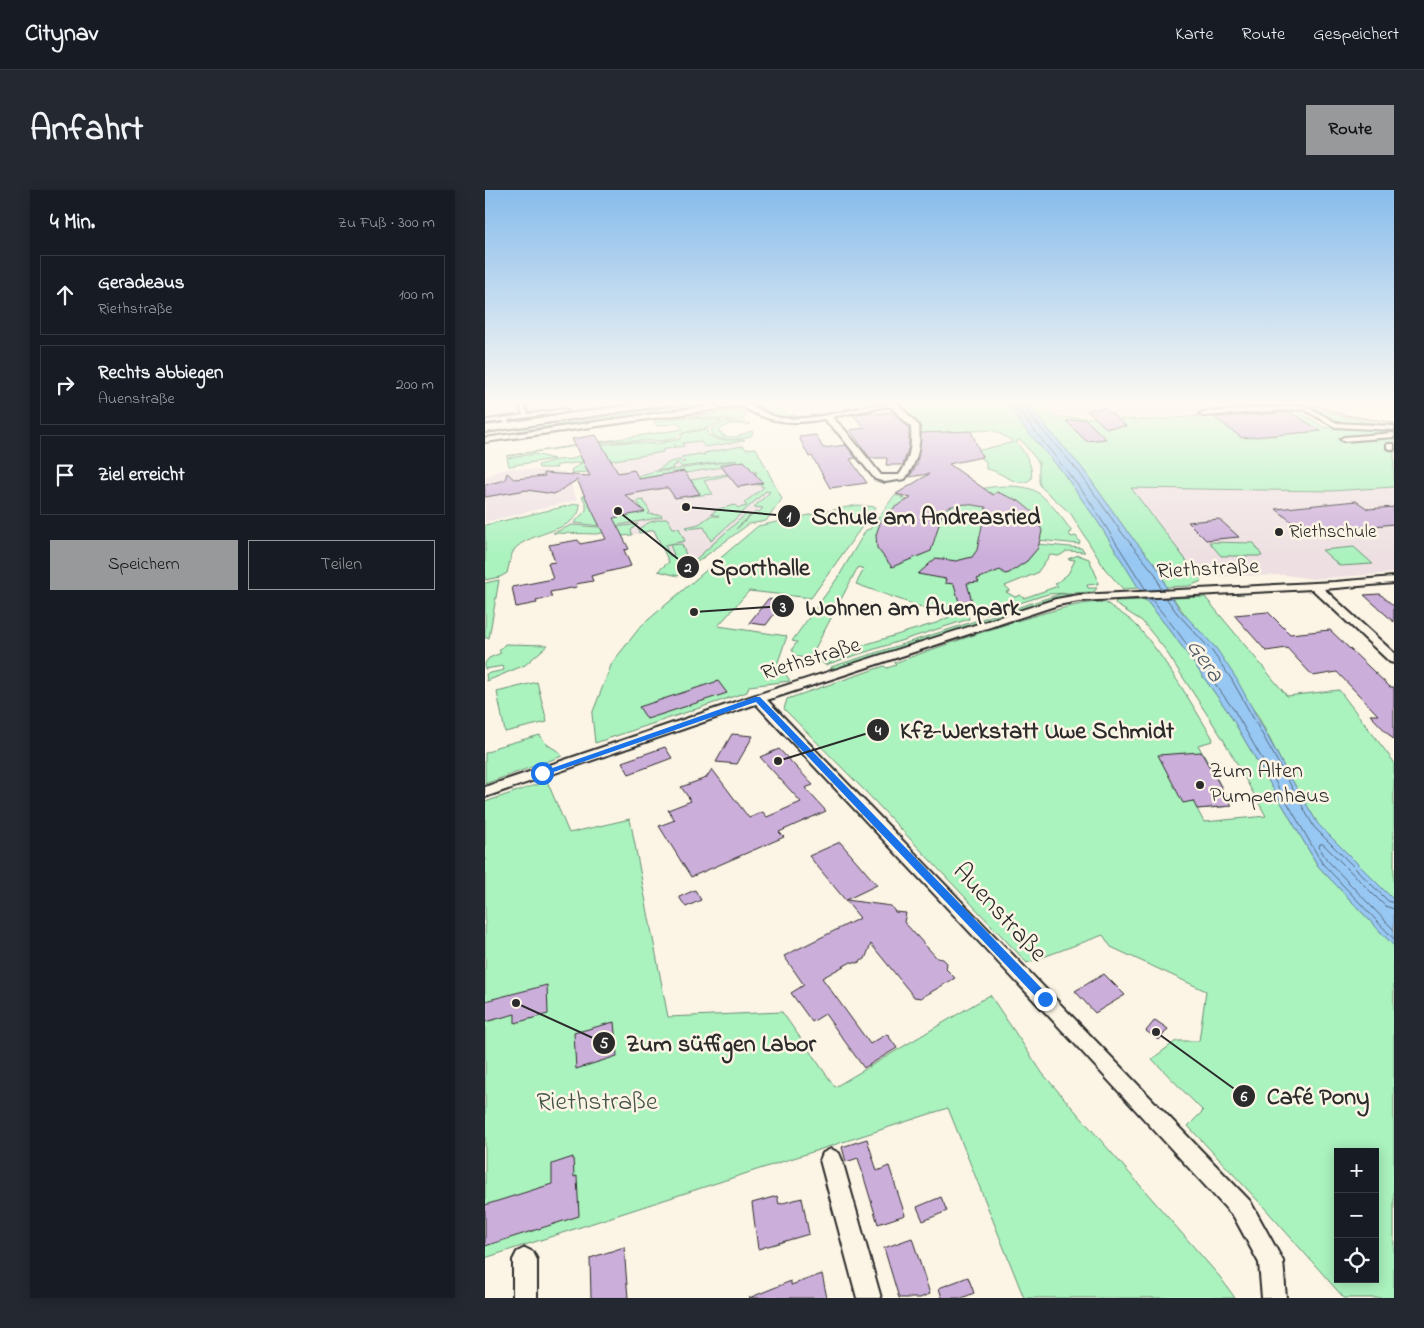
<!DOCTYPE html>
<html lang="de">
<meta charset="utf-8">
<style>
body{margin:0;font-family:"Indie Flower",sans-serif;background:#242831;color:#f1f3f6}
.controls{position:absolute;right:15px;bottom:15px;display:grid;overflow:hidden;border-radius:0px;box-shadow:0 2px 12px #0003}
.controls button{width:45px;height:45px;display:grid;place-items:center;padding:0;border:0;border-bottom:1px solid #363941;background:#171b24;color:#f1f3f6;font:25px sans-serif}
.stop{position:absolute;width:15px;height:15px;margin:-11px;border:4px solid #1a73e8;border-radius:50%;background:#fff}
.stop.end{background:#1a73e8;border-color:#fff;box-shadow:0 1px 5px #0008}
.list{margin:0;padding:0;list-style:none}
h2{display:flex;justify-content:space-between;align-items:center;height:65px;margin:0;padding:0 20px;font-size:21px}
h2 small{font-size:16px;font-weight:400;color:#9ea1a6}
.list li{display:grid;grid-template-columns:32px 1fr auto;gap:15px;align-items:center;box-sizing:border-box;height:80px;margin:0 10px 10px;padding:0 10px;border:1px solid #363941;border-radius:0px}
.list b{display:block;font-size:19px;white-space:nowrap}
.list p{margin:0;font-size:16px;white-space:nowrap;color:#9ea1a6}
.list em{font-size:16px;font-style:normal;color:#9ea1a6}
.actions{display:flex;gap:10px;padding:15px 20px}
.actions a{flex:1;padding:11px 0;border:1px solid #98999b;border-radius:0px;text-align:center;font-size:18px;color:#98999b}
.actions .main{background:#98999b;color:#111}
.icon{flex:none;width:28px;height:28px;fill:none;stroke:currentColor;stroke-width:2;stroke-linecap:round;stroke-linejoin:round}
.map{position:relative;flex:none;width:909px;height:1108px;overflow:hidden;border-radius:0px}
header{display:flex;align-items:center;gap:30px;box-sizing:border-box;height:70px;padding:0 25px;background:#171b24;border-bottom:1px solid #363941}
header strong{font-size:24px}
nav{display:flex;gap:28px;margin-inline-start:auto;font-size:18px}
.intro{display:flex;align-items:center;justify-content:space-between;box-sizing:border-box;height:120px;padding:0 30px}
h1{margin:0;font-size:35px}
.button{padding:12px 22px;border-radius:0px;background:#98999b;color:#111;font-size:18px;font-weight:700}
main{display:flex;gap:30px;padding:0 30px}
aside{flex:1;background:#171b24;border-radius:0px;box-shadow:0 2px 12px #0003}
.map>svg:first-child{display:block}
.built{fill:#eee0e2}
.green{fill:#aaf2be;stroke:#6a8e74;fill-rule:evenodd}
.water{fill:#97c7f3;stroke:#6c89a3}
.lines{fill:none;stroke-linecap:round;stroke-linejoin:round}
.shore{stroke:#56697b;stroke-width:1}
.building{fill:#ccaeda;stroke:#2b2b2b}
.pedestrian-casing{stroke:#2b2b2b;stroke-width:4}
.minor-casing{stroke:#2b2b2b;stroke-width:4}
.tertiary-casing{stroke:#2b2b2b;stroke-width:4}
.pedestrian{fill:#fcf5e5;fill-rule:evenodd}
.minor{fill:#fcf5e5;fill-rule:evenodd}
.tertiary{fill:#fcf5e5;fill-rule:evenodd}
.tram{stroke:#2b2b2b;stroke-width:1}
.route{fill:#1a73e8}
.poi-dot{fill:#2b2b2b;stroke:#fcf5e5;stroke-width:2}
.labels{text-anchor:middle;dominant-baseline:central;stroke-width:5;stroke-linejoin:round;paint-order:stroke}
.far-poi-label{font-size:19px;fill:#2b2b2b;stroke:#fcf5e5;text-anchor:start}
.street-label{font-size:22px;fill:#2b2b2b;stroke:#fcf5e5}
.poi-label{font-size:22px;fill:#2b2b2b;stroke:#fcf5e5;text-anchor:start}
.water-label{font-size:24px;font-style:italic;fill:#4b5a67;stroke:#fcf5e5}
.near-street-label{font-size:26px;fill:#2b2b2b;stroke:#fcf5e5}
.near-park-label{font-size:26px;fill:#445348;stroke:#fcf5e5}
.leader{fill:none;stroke:#2b2b2b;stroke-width:2}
.callout-dot{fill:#2b2b2b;stroke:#fcf5e5;stroke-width:2}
.mark-label{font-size:15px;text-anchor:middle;font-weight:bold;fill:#fff}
.callout-label{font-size:24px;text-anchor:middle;font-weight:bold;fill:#2b2b2b;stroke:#fcf5e5;stroke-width:5;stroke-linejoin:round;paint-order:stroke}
</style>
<header>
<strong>Citynav</strong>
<nav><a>Karte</a><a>Route</a><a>Gespeichert</a></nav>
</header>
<div class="intro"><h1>Anfahrt</h1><a class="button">Route</a></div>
<main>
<aside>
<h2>4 Min.<small>Zu Fuß · 300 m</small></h2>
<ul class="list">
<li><svg class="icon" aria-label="ahead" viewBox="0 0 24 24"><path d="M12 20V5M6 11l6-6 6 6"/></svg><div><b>Geradeaus</b><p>Riethstraße</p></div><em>100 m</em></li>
<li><svg class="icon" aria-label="right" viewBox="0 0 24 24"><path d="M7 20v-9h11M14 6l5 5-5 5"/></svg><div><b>Rechts abbiegen</b><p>Auenstraße</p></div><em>200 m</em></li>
<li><svg class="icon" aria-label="arrive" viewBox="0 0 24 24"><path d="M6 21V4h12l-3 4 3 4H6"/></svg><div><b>Ziel erreicht</b></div></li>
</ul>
<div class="actions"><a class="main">Speichern</a><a>Teilen</a></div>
</aside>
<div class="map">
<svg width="909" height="1108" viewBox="0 0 909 1108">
<rect width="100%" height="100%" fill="#fcf5e5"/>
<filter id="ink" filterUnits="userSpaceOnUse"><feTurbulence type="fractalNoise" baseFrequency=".02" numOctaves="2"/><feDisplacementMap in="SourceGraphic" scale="10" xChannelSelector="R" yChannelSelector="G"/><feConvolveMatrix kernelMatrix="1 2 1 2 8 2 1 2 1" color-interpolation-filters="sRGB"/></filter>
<g filter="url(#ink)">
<!-- built -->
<g class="built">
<polygon points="45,212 144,212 110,216 108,213 89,216 88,214 48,220"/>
<polygon points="202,212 216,212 27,240 26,238"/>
<polygon points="556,212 704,212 720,223 666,227 566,224"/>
<polygon points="215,250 221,257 254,252 261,259 271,258 297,309 281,331 264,334 193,386 173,381 184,372 168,342 137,346 132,340 112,344 68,343 94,330 100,323 102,317 114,303 99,306 98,302 112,300 104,284 101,284 100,282 103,282 97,268"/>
<polygon points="27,278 81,282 92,310 0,332 0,288 12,281"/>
<polygon points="909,297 909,383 827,389 801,385 713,387 646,298 846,301"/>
</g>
<!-- green -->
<g class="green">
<polygon points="221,212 238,212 242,216 239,214 32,241"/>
<polygon points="266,212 281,212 305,226 310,225 313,228 305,229 306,228 290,226"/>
<path d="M354 212H521L536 234 576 280 613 332 654 398 638 399 620 379 586 324 556 297 554 292V273L536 250 531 251C539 263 549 274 546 289 532 300 516 280 501 279V271L494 267 499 266 491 261 529 252 508 240 433 244V235L411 215 363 221 360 218 364 217Z"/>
<polygon points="542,212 556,212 570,227 667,230 808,218 840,238 855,237 909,241 909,297 846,301 646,298 717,391 704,396 681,397 676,382 641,340 598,279 563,239"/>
<polygon points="824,215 859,227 891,233 881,235 879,233 849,232 828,220 832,219"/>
<polygon points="256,220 262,225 257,230 205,227"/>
<polygon points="199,227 237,231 223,238 198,243 187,249 179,251 128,251 21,266 198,239 193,233 172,236 169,232"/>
<path d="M241 231 266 234H244L233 241 237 243 236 245H240L239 247H251L267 241 268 242 266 246C254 250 240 252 229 246L226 239Z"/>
<polygon points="218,240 223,240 224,245 233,250 260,250 258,251 220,257 215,251 198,253 199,256 192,257 189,254 191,257 177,260 178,262 100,275 103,282 87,283 86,280 98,272 74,275 71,276 72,278 54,278 53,275 71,270 87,269 112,255 138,252 172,254 195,249 199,243"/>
<polygon points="258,256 261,259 271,258 297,309 281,331 264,334 193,386 173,381 184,372 169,340 154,343 153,339 165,332 182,328 188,338 194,338 200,351 180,355 185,366 189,365 185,355 197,354 202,368 192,378 200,379 261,324 266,325 251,339 271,322 274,322 278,318 269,317 285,302 281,301 226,351 219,337 202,339 201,337 214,334 225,326 234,326 226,324 233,319 250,315 253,318 262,316 259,313 279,297 271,294 277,293 269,283 272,283 271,281 236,275 237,277 201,283 199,281 155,289 153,286 170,281 180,281 252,270 196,277 193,273 191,273 192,275 187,276 188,279 172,280 185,272 195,270 197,273 200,272 196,267 215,264 220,265 219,263"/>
<polygon points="50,264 69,269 24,276 22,268"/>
<polygon points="242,284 243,285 219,291 228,304 205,306 215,304 206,290"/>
<path d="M506 297C518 296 534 295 546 299 560 304 579 330 587 342L584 343 586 347 591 346 595 352 594 354 553 350 552 354 596 358 600 362 582 361 574 366 565 365 552 383 520 396 525 400 521 402 530 407 535 405 539 408 573 396 570 394 583 384 590 370 583 369 593 365 604 369 612 387 613 394 602 395 603 398H612L609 402 563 404 491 427 480 389 477 406 473 407 474 412H479L484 429 340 475 335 471 336 467 347 461 372 457 454 432 464 427 371 394 379 379 373 377 325 468C318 468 309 468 307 459L312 452 307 451 354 386 381 340 385 339 409 306H419L416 308 429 312Z"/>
<polygon points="114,303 124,337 89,333 101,320 101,314 97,306"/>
<polygon points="158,310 165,322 163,324 176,325 177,327 129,336 125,328 158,322 152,311"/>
<path d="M91 314H95C96 342 43 341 29 360 25 366 24 376 22 383L15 387 0 390V335Z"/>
<polygon points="372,315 391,317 326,408 264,401 233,436 302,446 293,472 305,491 264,496 262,502 110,553 107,524 127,473 156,436 273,336"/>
<polygon points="153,334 146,340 147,345 137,346 132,340 112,344 68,343 87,335 125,338"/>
<polygon points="724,352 769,353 777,366 736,366"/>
<polygon points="869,357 888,374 855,376 837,360"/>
<polygon points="14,390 4,448 0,448 0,393"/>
<polygon points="575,404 595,405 569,409 372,473 348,480 346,479 346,477"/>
<polygon points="720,407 802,506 854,500 909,572 909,710 833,634 798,575 773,526 688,408"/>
<path d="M661 410 688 444 744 523 833 676 909 756V1108H859L777 1015 703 936 718 921 667 869 691 851H714L721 801 626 757 618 745 542 773 380 601 299 519 302 509 399 476 402 478 411 475 409 473C438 463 604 401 623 414 632 421 645 428 653 437 682 470 704 510 727 547L728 551 713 555 747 616 712 619 719 632 781 626 738 549 679 458 657 431 630 414 631 411ZM853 962H890V1089H853Z"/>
<polygon points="20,454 63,455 40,475 2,491 1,484 19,480 18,476 0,479 0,473 4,468 16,463 14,461"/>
<polygon points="52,492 62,532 20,542 12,502"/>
<path d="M55 545C61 558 73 558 77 566L0 594V563L8 560 11 557Z"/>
<polygon points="62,591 84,643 145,629 183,827 297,822 350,897 505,805 558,884 735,1087 750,1108 539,1108 463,918 0,1068 0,612"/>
</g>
<!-- water -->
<polygon class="water" points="521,212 542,212 563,239 598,279 641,340 676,382 681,397 695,420 731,458 751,488 798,575 833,634 909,710 909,756 833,676 744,523 688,444 661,410 613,332 576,280 536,234"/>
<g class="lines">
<!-- shore -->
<g class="shore">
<polyline points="527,212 602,307 661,400"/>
<polyline points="538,212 545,226 594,282 637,343 671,385 676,400"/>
<polyline points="681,408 692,423 727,461 747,490 829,637 903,711 909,713"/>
<polyline points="666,409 692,441 749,520 837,673 909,749"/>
<polyline points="909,719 900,716 838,654 835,654 834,657 842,670 909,740"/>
</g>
</g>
<!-- building -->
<g class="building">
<polygon points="620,218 641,236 621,238 602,220"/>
<polygon points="389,221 392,224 406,222 424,238 424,256 418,275 401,275 402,268 385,268 365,240 380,238 368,225"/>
<polygon points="805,222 836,241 757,248 729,227"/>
<polygon points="600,229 621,249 601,251 581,231"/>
<polygon points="486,241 497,267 464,274 508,305 512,302 534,311 551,325 557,341 553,358 542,371 524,383 520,384 515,380 492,389 494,392 482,393 487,412 474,412 469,394 460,393 461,389 433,384 451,368 471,371 487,367 492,360 501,317 481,314 467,316 462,318 458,321 446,361 407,377 392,358 391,345 396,330 410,317 426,308 411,304 444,284 424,287 432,275 436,243"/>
<polygon points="111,245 133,283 149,280 154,289 199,281 215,304 190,308 183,298 179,298 140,305 160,322 128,328 144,359 139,360 146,376 106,386 108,391 91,394 92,397 65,402 67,407 51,411 52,413 31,417 27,397 68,389 63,373 70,372 64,355 93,350 95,354 121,349 92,290 69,304 42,300 0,307 0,295 20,290 22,283 29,289 60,286 58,283 105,286 87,249"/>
<polygon points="331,245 338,258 361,255 371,268 365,269 382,293 345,298 327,266 324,267 314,247"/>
<polygon points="259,271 270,284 278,293 253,297 235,275"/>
<polygon points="871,311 883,319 909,317 909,334 820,343 791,319"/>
<polygon points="734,329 754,347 721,350 703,332"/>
<polygon points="895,404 909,416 909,432 879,405"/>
<polygon points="283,409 299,411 281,435 264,433"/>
<polygon points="783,422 805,444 845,440 905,497 909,497 909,550 885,525 893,525 852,482 828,486 802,458 781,461 749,425"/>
<polygon points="233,491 242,503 162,529 154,517"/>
<polygon points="247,544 268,546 252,574 231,572"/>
<polygon points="180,557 187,568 144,584 137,572"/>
<polygon points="294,559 328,595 320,598 341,621 294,642 299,647 206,687 174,636 190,630 183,620 206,611 196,597 221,588 227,579 264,628 278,622 282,627 316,612 275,567"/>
<polygon points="716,562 747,616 712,619 708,611 698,613 673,565"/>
<polygon points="355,652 392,695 361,710 406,716 410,722 421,723 419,732 452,768 458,769 462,773 461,779 470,788 436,808 429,807 386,754 380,769 372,773 366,772 337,788 385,854 402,844 412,858 379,878 340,824 327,832 306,803 319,795 299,766 375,728 324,666"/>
<polygon points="210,700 216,710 201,717 194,707"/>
<polygon points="619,784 640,805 610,823 590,801"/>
<polygon points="62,795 63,824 30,833 30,824 0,832 0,811"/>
<polygon points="670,830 683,839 674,850 661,841"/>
<polygon points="129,832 132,866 91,879 89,843"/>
<polygon points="382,949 392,981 404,976 420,1025 393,1034 373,968 361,972 357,957"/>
<polygon points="88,967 89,987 92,986 94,1026 0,1056 0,1015 67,994 67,974"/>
<polygon points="292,1006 294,1014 317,1008 324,1044 273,1059 267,1013"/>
<polygon points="456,1007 462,1021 438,1031 432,1017"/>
<polygon points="427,1048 445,1104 435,1108 414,1108 399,1058"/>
<polygon points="139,1057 143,1108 106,1108 105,1068"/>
<polygon points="337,1084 342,1108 264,1108 306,1091 306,1095"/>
<polygon points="483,1087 489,1103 477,1108 457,1108 454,1098"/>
</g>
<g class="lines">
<!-- pedestrian casing -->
<g class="pedestrian-casing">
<polygon id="pedestrian" points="33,212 38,212 43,224 81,219 84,221 23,230 24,232 21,234 18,231 0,233 0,231 2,230 38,225"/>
</g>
<!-- minor casing -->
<g class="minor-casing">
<g id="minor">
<path d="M251 212C267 212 280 226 297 228 328 231 372 218 403 212L413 214 434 236C436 256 432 273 420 289L400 292 390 289 354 244 339 229C309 235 283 233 256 216L0 252V248ZM403 216 407 218 426 237C427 254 425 271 414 285H396L360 240 347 227Z"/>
<polygon points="819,215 852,233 909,236 909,240 850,237 818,219 718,226 714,224 718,222"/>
<polygon points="909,243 909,247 859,251 855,249 859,247"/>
<polygon points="902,254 909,254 909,260 902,258"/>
<polygon points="909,387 909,393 839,399 909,463 909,473 905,472 827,399 594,411 573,415 282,510 765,1011 798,1071 801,1108 777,1108 774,1073 749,1027 590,854 271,514 0,607 0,597 268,506 571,409 594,405 850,392"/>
<polygon points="346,959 354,963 357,970 396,1108 372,1108 335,970 338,963"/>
<polygon points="40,1058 48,1062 52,1070 52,1108 28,1108 28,1070 32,1062"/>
</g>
</g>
<!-- tertiary casing -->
<g class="tertiary-casing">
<polygon id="tertiary" points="166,212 185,212 181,215 0,242 0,236"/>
</g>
<!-- pedestrian -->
<use href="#pedestrian" class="pedestrian"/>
<!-- minor -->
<use href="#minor" class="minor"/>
<!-- tertiary -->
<use href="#tertiary" class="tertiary"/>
<!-- tram -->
<g class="tram">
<polyline points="822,212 859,225 909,233"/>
<polyline points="0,243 214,212"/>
</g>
</g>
</g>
<!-- sky -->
<linearGradient id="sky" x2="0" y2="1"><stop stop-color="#87bcec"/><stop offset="0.58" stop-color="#fefaf3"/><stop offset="1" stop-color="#fefaf3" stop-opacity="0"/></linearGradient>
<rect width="909" height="367" fill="url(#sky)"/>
<!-- route -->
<polygon class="route" points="270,507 275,507 564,806 566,809 564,812 556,812 271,512 60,585 57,585 53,583"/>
<!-- markers -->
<g class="poi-dot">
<circle cx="794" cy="342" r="5"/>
<circle cx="715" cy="595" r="5"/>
</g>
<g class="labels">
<!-- far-poi labels -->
<g class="far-poi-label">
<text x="804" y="342">Riethschule</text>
</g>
<!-- street labels -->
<g class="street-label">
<text transform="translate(723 380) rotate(-3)">Riethstraße</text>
<text transform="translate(326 470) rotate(-17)">Riethstraße</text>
</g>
<!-- poi labels -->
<g class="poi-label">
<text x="725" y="582">Zum Alten<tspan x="725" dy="25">Pumpenhaus</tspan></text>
</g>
<!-- water labels -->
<g class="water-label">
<text transform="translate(719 471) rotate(55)">Gera</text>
</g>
<!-- near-street labels -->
<g class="near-street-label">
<text transform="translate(514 723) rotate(47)">Auenstraße</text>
</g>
<!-- near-park labels -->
<g class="near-park-label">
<text x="112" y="913">Riethstraße</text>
</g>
</g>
<!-- callouts -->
<path class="leader" d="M201 317L304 326M133 321L203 377M209 422L298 416M293 571L393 540M31 813L119 853M671 842L759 906"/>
<g class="callout-dot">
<circle cx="201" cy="317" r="5"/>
<circle cx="133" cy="321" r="5"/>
<circle cx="209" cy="422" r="5"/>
<circle cx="293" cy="571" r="5"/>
<circle cx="31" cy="813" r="5"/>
<circle cx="671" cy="842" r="5"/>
<circle cx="304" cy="326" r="12"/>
<circle cx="203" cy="377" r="12"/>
<circle cx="298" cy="416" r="12"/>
<circle cx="393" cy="540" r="12"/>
<circle cx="119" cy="853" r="12"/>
<circle cx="759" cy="906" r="12"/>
</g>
<g class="mark-label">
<text x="304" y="331">1</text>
<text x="203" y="382">2</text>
<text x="298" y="422">3</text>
<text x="393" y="545">4</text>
<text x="119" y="858">5</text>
<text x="759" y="911">6</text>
</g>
<g class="callout-label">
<text x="441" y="334">Schule am Andreasried</text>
<text x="275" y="385">Sporthalle</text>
<text x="428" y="425">Wohnen am Auenpark</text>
<text x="552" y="548">Kfz-Werkstatt Uwe Schmidt</text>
<text x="236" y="861">Zum süffigen Labor</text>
<text x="833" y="914">Café Pony</text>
</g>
</svg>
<div class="controls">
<button>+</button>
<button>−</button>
<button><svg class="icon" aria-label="locate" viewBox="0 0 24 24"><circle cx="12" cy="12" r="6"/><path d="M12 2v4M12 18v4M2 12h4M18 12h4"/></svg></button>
</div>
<div class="stop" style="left:57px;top:583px"></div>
<div class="stop end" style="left:560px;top:809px"></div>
</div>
</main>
